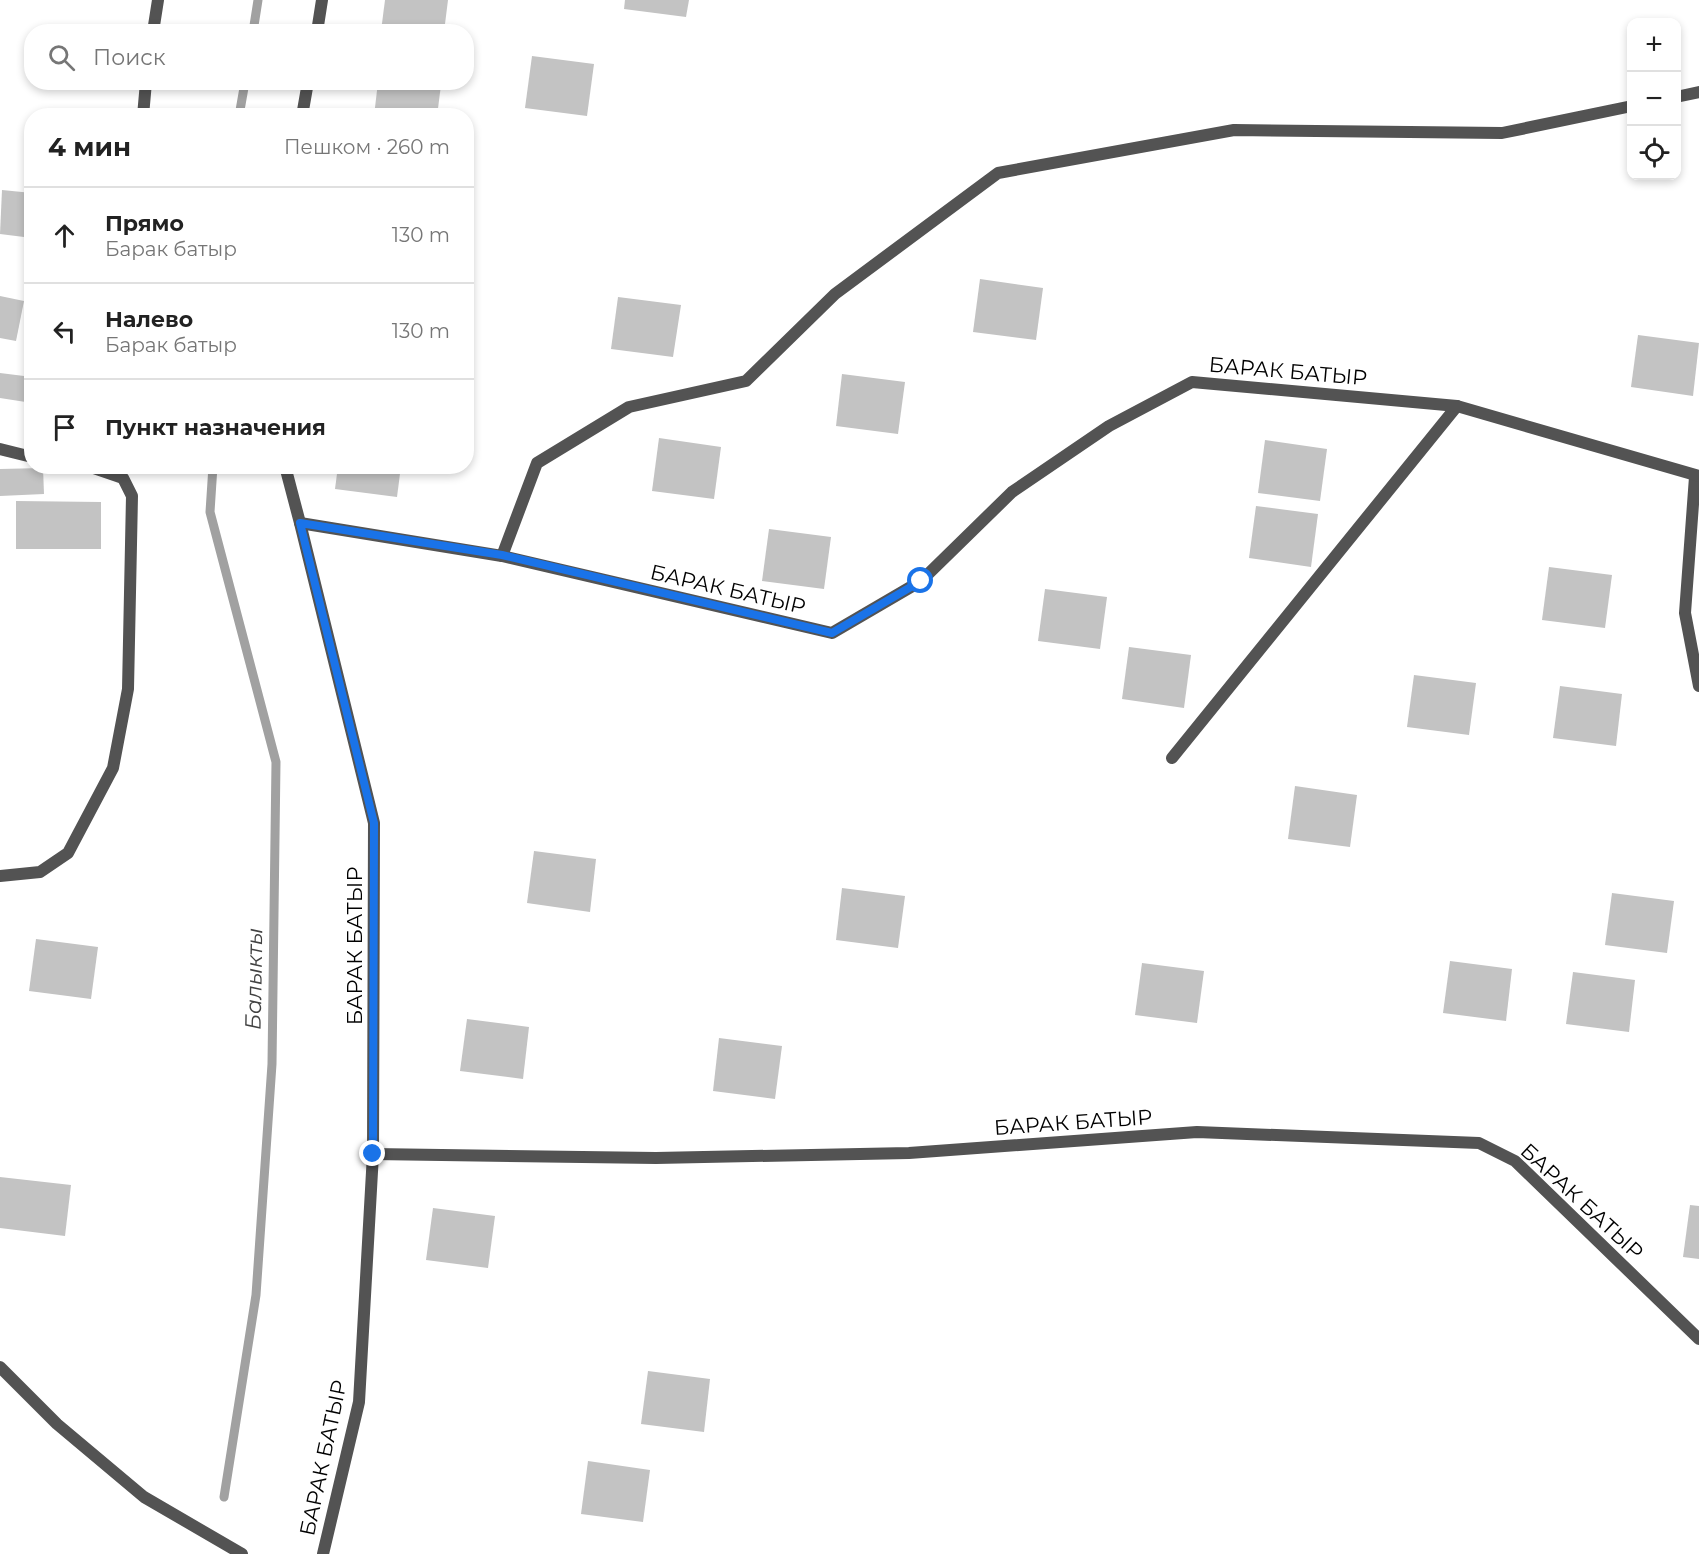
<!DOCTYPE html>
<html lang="ru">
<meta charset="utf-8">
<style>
body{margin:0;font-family:Montserrat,sans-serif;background:#f6f6f6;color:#222}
.controls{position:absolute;right:18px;top:18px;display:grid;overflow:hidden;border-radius:12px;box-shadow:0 3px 9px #0003}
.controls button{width:54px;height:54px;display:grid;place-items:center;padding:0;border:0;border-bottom:2px solid #e0e0e0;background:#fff;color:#222;font:30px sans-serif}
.stop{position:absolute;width:18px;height:18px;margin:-14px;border:4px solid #1a73e8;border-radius:50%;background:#fff}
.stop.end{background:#1a73e8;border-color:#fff;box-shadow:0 2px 6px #0008}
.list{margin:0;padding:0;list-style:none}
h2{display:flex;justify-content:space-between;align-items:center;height:78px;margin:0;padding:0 24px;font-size:26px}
h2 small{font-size:20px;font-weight:400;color:#767676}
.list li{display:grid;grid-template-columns:39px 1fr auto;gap:18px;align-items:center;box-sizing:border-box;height:96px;padding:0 24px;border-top:2px solid #e0e0e0}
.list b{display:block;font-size:22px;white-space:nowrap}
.list p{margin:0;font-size:20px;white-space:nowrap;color:#767676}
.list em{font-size:20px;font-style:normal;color:#767676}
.icon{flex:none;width:33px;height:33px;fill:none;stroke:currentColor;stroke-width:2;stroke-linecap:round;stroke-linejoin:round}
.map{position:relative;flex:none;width:1699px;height:1554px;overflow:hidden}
.search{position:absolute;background:#fff;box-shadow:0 3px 9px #0003;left:24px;top:24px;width:450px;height:66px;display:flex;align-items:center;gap:15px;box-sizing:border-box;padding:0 21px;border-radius:24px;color:#767676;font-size:22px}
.panel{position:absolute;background:#fff;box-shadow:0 3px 9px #0003;left:24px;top:108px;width:450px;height:366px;border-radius:24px}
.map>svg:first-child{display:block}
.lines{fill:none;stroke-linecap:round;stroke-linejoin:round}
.stream{stroke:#a1a1a1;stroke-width:9}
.building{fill:#c3c3c3}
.lane{stroke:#535353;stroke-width:12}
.street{stroke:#535353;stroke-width:12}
.route{stroke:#1a73e8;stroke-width:8}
.labels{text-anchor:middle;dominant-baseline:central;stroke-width:5;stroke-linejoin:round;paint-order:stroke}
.street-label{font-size:21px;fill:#000;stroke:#fff}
.water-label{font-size:22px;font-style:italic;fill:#424242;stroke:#fff}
</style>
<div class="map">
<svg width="1699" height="1554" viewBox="0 0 1699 1554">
<rect width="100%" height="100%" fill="#fff"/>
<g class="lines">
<!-- stream -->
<g class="stream">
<polyline points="253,32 258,0"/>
<polyline points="239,116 245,82"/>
<polyline points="213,466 210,512 276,762 272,1064 256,1295 224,1497"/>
</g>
</g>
<!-- building -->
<g class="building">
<polygon points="385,0 448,0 444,32 381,31"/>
<polygon points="625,0 689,0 686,17 624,9"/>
<polygon points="532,56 594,64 587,116 525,108"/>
<polygon points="378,82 441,85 437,116 374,116"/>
<polygon points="2,190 32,193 32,238 0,234"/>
<polygon points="980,279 1043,288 1036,340 973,332"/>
<polygon points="0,296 24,301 16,341 0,338"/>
<polygon points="618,297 681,305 673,357 611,349"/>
<polygon points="1638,335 1699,343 1693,396 1631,387"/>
<polygon points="0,373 32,377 32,403 0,398"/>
<polygon points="842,374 905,382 898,434 836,426"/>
<polygon points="659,438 721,447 714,499 652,491"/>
<polygon points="1265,440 1327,449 1320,501 1258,493"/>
<polygon points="338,466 401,466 397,497 335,489"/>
<polygon points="43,468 44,494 0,496 0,469"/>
<polygon points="16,501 101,502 101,549 16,549"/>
<polygon points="1256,506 1318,514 1311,567 1249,558"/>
<polygon points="769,529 831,537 824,589 762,581"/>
<polygon points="1549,567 1612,575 1605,628 1542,620"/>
<polygon points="1045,589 1107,597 1100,649 1038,641"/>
<polygon points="1129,647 1191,655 1184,708 1122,699"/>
<polygon points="1414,675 1476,683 1469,735 1407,727"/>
<polygon points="1560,686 1622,694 1616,746 1553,738"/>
<polygon points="1295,786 1357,795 1350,847 1288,839"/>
<polygon points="534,851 596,859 590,912 527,903"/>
<polygon points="842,888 905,896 898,948 836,940"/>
<polygon points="1612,893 1674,901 1667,953 1605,945"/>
<polygon points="36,939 98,947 91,999 29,991"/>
<polygon points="1450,961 1512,969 1506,1021 1443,1013"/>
<polygon points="1142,963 1204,971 1197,1023 1135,1015"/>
<polygon points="1573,972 1635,980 1629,1032 1566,1024"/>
<polygon points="467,1019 529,1027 523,1079 460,1071"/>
<polygon points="719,1038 782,1046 775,1099 713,1091"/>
<polygon points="0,1177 71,1185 65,1236 0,1228"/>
<polygon points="1690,1205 1699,1206 1699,1259 1683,1257"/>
<polygon points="433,1208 495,1216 488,1268 426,1260"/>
<polygon points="648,1371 710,1379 704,1432 641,1424"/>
<polygon points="588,1461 650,1470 643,1522 581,1514"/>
</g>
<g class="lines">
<!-- lane -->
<g class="lane">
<polyline points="153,32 158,0"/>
<polyline points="143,116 146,82"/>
<polyline points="0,449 32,457"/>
<polyline points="0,876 40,872 68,853 113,768 128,689 132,496 123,478 88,466"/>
</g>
<!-- street -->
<g class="street">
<polyline points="317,32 322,0"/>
<polyline points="1676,97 1699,92"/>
<polyline points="302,116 308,82"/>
<polyline points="285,466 300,523"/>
<polyline points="1695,477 1685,613 1699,686"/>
<polyline points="502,556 537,463 629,407 746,381 835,294 998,173 1234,130 1502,133 1632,106"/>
<polyline points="1172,758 1457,406"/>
<polyline points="373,1154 656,1158 909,1153 1197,1132 1479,1143 1515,1161 1699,1339"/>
<polyline points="0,1367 57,1424 144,1497 242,1554"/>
<polyline points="323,1554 359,1402 373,1154 374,823 300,523 502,556 832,633 921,581 1012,492 1109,426 1192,382 1457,406 1699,476"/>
</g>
</g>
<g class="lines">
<!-- route -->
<polyline class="route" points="373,1154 374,823 300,523 502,555 832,633 921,581"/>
</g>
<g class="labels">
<!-- street labels -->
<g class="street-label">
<text transform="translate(1288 371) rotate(5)">БАРАК БАТЫР</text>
<text transform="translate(728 589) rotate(13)">БАРАК БАТЫР</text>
<text transform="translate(354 946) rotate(-90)">БАРАК БАТЫР</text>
<text transform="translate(1073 1122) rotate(-4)">БАРАК БАТЫР</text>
<text transform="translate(1582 1201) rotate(43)">БАРАК БАТЫР</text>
<text transform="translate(323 1458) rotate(-78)">БАРАК БАТЫР</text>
</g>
<!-- water labels -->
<g class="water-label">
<text transform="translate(254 979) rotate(-89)">Балыкты</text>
</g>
</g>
</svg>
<div class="controls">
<button>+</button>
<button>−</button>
<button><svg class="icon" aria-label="locate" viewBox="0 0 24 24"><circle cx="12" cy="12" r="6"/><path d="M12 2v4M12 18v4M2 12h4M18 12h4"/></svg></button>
</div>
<div class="stop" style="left:921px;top:581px"></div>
<div class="stop end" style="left:373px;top:1154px"></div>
<div class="search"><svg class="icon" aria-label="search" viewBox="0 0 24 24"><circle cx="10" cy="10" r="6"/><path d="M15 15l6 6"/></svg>Поиск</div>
<section class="panel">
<h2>4 мин<small>Пешком · 260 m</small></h2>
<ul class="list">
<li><svg class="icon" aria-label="ahead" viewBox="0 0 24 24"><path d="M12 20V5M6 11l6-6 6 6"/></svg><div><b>Прямо</b><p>Барак батыр</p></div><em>130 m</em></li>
<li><svg class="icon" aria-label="left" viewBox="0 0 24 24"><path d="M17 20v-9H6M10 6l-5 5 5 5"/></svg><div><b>Налево</b><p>Барак батыр</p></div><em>130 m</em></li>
<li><svg class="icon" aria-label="arrive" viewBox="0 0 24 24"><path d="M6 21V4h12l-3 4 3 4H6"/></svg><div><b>Пункт назначения</b></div></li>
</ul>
</section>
</div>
